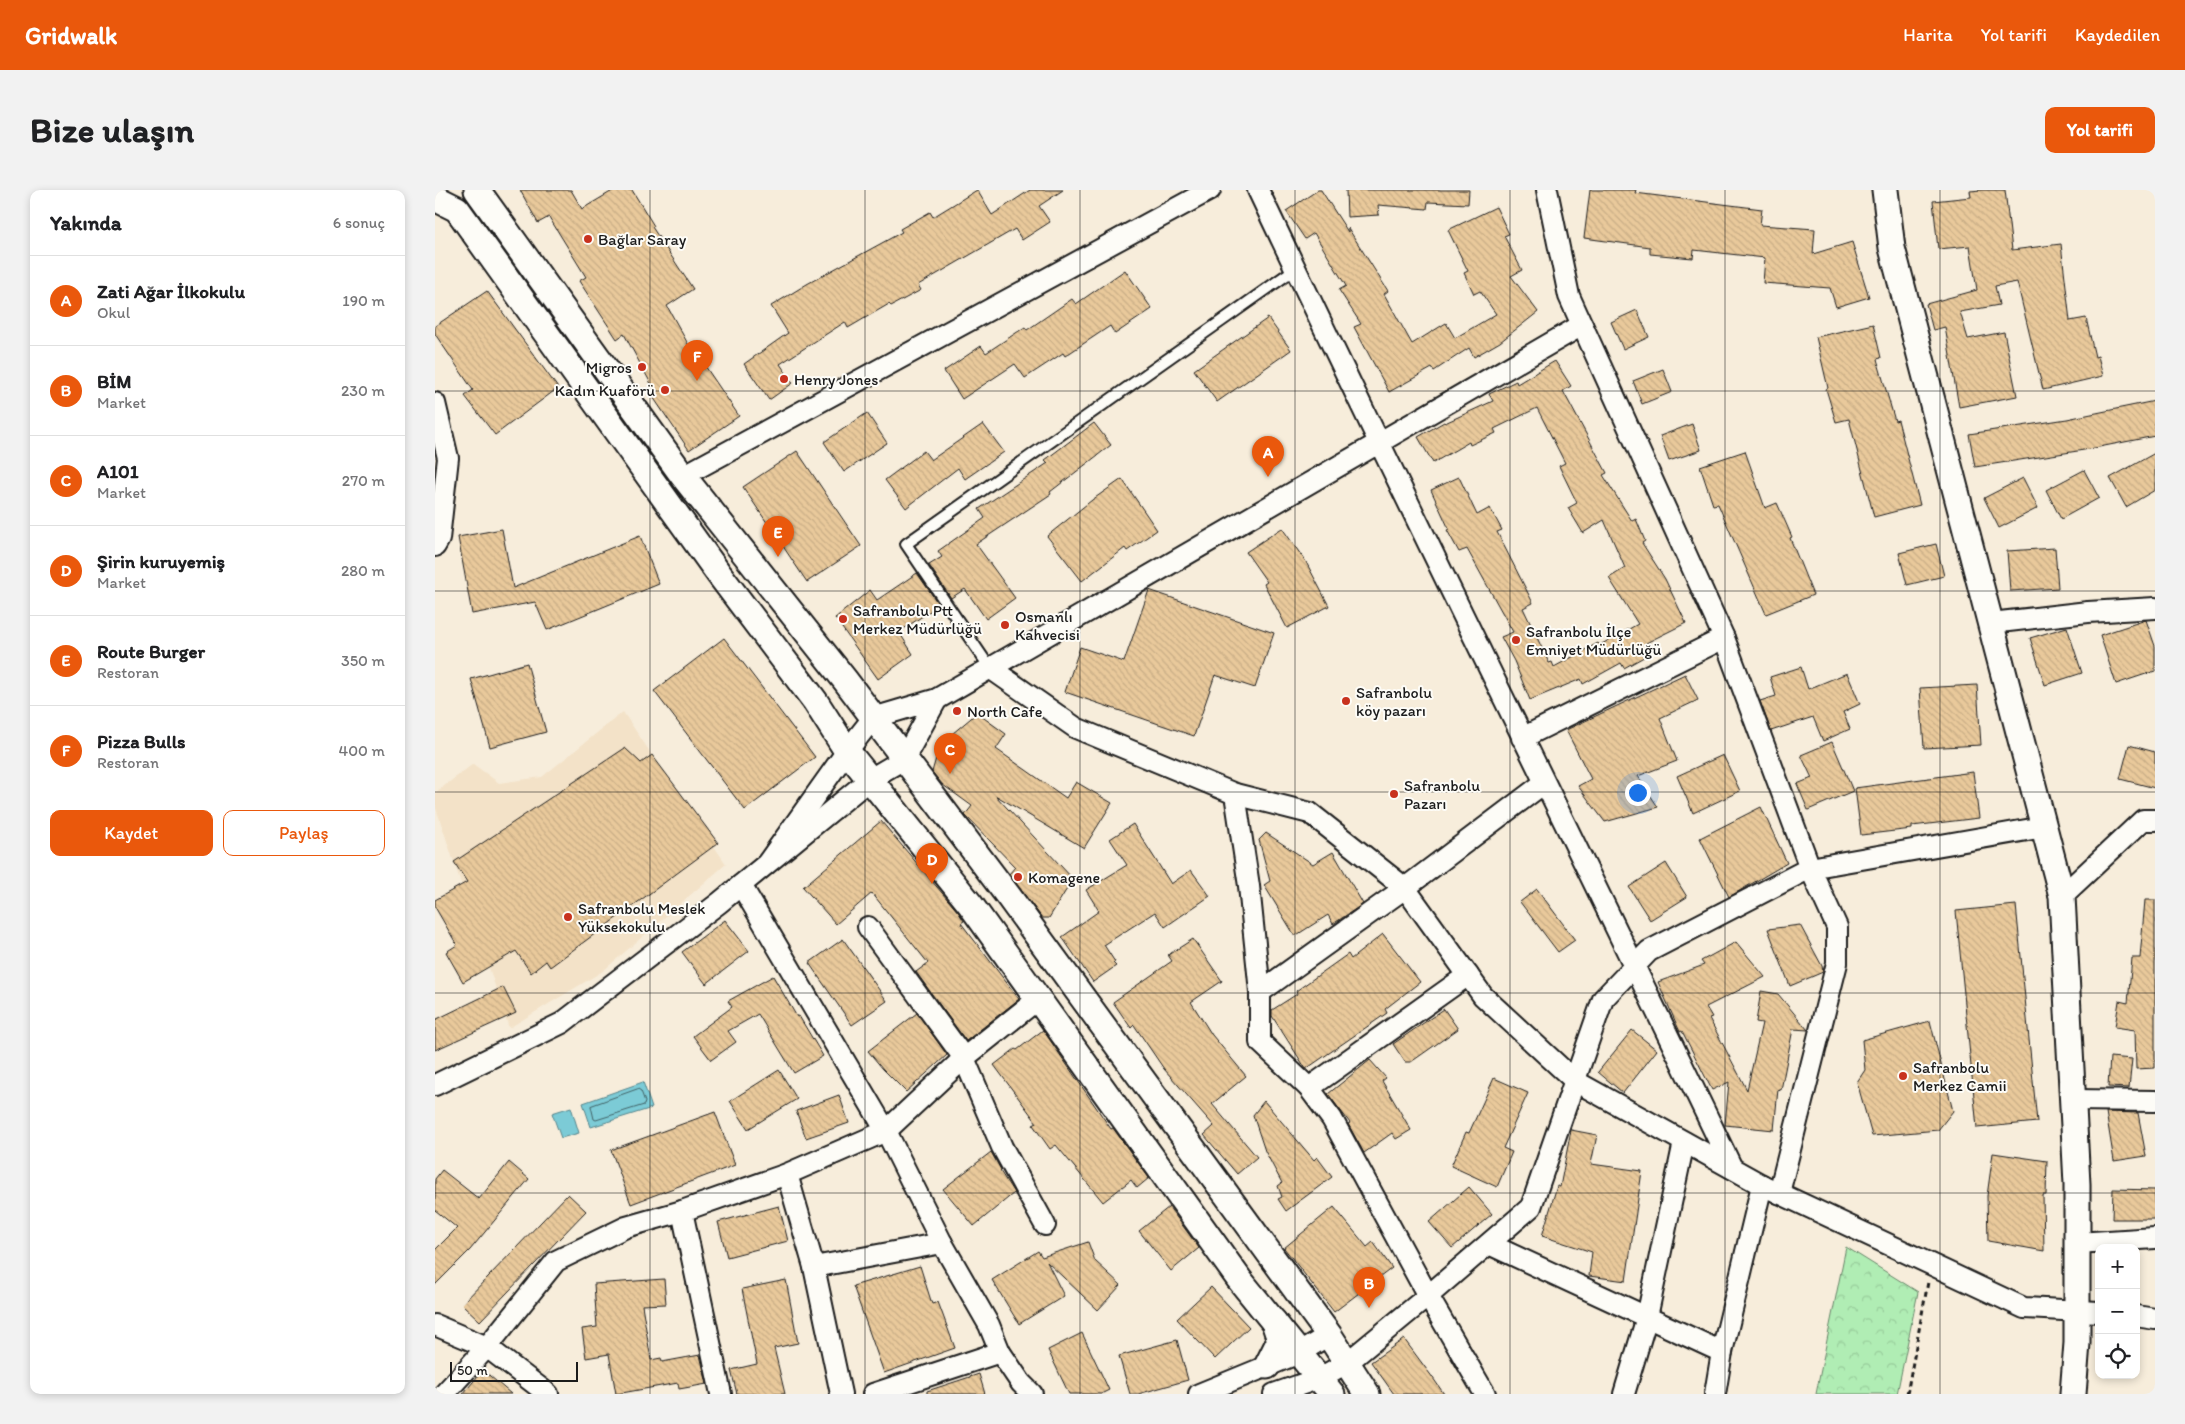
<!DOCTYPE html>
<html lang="tr">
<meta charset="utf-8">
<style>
body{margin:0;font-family:Itim,sans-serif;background:#f2f2f2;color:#202124}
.controls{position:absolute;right:15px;bottom:15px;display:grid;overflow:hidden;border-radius:10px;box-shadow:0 2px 8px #0003}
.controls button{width:45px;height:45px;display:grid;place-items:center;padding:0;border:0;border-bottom:1px solid #e0e0e0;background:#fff;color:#202124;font:25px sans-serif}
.scale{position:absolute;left:15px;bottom:12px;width:128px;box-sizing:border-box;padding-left:5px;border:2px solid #1c1c1c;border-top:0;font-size:14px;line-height:18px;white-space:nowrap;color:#1c1c1c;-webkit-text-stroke:4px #fdfcf7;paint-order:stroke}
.you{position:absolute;left:1202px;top:602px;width:18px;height:18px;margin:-12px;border:4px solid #fff;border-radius:50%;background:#1a73e8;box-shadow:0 0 0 8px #1a73e833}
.badge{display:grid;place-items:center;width:32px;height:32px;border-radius:50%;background:#ea580c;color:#fff;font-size:16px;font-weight:700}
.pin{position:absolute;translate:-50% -41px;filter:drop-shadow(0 1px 2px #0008)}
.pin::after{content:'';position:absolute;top:26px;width:18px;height:15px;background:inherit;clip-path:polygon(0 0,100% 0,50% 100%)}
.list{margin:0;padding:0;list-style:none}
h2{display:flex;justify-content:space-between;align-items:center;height:65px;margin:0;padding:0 20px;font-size:21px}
h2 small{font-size:16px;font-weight:400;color:#757577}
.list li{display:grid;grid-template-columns:32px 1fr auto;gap:15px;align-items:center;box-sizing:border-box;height:90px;padding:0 20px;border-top:1px solid #e0e0e0}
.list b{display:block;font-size:19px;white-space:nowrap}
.list p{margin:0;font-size:16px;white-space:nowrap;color:#757577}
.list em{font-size:16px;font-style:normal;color:#757577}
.actions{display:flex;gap:10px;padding:15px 20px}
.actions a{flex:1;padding:11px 0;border:1px solid #ea580c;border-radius:10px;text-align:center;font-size:18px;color:#ea580c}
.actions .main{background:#ea580c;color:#fff}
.icon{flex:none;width:28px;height:28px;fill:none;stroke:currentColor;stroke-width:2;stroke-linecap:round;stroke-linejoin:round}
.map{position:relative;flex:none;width:1720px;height:1204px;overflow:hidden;border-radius:10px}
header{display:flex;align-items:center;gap:30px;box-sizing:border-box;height:70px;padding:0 25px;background:#ea580c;color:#fff}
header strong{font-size:24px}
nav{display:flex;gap:28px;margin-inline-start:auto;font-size:18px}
.intro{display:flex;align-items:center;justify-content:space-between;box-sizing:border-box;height:120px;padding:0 30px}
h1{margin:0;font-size:35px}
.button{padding:12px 22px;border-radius:10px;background:#ea580c;color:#fff;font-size:18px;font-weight:700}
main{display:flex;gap:30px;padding:0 30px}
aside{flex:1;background:#fff;border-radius:10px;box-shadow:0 2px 8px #0003}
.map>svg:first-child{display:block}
.built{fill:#f3e2c8}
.park{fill:url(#park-crowns);stroke:#668468}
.water{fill:#7bcbd6;stroke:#55858c}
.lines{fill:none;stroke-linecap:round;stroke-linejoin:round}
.shore{stroke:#426266;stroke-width:1}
.building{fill:url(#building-back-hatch);stroke:#1c1c1c}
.service-casing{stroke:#1c1c1c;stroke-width:14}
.minor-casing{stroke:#1c1c1c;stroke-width:24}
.tertiary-casing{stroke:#1c1c1c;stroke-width:29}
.path{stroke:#1c1c1c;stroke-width:3;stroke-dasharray:5 4;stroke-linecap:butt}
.service{stroke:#fdfcf7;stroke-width:10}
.minor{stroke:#fdfcf7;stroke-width:20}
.tertiary{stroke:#fdfcf7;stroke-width:25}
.grid{fill:none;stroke:#1c1c1c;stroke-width:1;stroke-opacity:0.55}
.poi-dot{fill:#c8321e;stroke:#fdfcf7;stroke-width:2}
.labels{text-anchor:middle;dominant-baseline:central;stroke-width:4;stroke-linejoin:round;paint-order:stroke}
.poi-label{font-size:16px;fill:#1c1c1c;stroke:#fdfcf7;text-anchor:start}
</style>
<header>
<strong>Gridwalk</strong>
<nav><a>Harita</a><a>Yol tarifi</a><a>Kaydedilen</a></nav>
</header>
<div class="intro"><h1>Bize ulaşın</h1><a class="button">Yol tarifi</a></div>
<main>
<aside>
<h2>Yakında<small>6 sonuç</small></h2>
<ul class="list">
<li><span class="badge">A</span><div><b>Zati Ağar İlkokulu</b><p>Okul</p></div><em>190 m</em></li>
<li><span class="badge">B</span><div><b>BİM</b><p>Market</p></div><em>230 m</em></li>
<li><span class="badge">C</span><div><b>A101</b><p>Market</p></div><em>270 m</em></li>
<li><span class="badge">D</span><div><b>Şirin kuruyemiş</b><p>Market</p></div><em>280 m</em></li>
<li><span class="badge">E</span><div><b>Route Burger</b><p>Restoran</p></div><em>350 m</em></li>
<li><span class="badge">F</span><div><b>Pizza Bulls</b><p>Restoran</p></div><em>400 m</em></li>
</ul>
<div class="actions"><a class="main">Kaydet</a><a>Paylaş</a></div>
</aside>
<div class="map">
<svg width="1720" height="1204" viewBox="0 0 1720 1204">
<defs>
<pattern id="park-crowns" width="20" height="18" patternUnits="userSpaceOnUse" patternTransform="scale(1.25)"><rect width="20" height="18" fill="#b0edb4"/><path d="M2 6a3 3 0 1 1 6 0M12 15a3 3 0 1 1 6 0" fill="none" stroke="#97cb9a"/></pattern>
<pattern id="building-back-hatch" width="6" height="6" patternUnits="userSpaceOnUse" patternTransform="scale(1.25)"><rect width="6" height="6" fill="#e9c99b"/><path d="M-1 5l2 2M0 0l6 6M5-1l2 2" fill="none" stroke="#c7ac85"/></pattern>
</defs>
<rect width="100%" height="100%" fill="#f7eddb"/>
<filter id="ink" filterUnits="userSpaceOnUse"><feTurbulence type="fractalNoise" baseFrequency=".02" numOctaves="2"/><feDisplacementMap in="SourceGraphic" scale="10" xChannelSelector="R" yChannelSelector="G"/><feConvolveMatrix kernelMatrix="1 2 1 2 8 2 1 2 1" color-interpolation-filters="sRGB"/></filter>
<g filter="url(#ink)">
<!-- built -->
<polygon class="built" points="188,522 291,674 168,781 74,838 0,615 0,603 38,574 64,593 107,587"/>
<!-- park -->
<polygon class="park" points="1411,1057 1483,1102 1462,1204 1381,1204"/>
<!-- water -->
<g class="water">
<polygon points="208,892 217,918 156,937 148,913"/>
<polygon points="136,917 144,943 126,948 117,923"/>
</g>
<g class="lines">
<!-- shore -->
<polygon class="shore" points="203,899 206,901 210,912 209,915 161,930 159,929 156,916"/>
</g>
<!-- building -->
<g class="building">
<polygon points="85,0 136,0 147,19 179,0 197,0 219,36 217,37 258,99 232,116 263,172 266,170 304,226 254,260 216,204 220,201 189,144 182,149 144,91 151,87 114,27 103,33"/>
<polygon points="542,0 557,25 595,0 628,0 604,16 615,32 587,50 580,39 483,95 486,100 456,116 454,114 413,138 410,132 345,174 358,193 334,210 309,174 353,143 336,116 372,94 467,42 465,39 495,22 498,27"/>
<polygon points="883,0 886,0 913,42 913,38 953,101 949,104 977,154 1011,133 1020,148 1061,124 1045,101 1039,104 1029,83 1033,81 1013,40 1061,17 1074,44 1069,46 1087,80 1076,86 1103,122 1065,152 1039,167 1034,158 999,181 997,178 954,202 919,137 926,134 904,100 911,96 879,43 870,49 851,21"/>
<polygon points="911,0 1034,0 1033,14 993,12 992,19 943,15 944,25 912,27"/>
<polygon points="1155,0 1201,0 1200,3 1327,19 1325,35 1380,39 1378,64 1417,52 1434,107 1401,117 1395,98 1328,93 1330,68 1259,60 1258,68 1215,64 1215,57 1149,48"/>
<polygon points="1546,0 1570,0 1577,60 1626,54 1635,131 1651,128 1660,167 1663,166 1668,186 1608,200 1582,92 1560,96 1564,115 1525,122 1533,149 1569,142 1582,206 1524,217 1510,137 1498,140 1491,114 1542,100 1535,56 1503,59 1498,11 1536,7 1535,1"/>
<polygon points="690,80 717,119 680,144 675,136 630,166 628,163 590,188 580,174 527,209 509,181 546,156 551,163 590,137 592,140 637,109 641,114"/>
<polygon points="52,101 123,198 60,245 30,206 38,200 0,144 0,136"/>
<polygon points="1202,120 1214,147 1188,159 1176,132"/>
<polygon points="833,128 856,160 782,212 759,180"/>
<polygon points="1438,134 1446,168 1442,169 1460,231 1463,230 1485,315 1439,327 1414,229 1401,232 1391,199 1393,198 1381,147"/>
<polygon points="1120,171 1136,196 1128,201 1172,283 1168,285 1197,331 1201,329 1210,351 1207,353 1230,389 1251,433 1211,453 1216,463 1189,478 1186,473 1148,494 1146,489 1095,510 1079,471 1066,447 1078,442 1032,359 1024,362 1012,340 1014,339 996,300 1024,287 1042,325 1055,318 1067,340 1062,342 1098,413 1088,418 1114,473 1117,472 1119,477 1163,453 1165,455 1203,434 1174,388 1190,378 1169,330 1148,343 1133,318 1142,313 1124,276 1130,273 1102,218 1059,239 1061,243 1035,255 1034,252 998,273 983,247 1009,232 1010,233 1058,211 1054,204 1081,191 1082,194"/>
<polygon points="1228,179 1237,202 1207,214 1198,191"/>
<polygon points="1720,211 1720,246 1649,260 1540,277 1534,244 1632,229"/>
<polygon points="432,223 452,253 409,282 389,252"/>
<polygon points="659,233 676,255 615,302 616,304 541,354 580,408 551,429 530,399 516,408 494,375 507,367 503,361 550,328 544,319 613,273 610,270"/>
<polygon points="548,234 569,262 530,289 523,278 471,318 450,290 489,261 496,270"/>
<polygon points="1257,234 1266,260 1234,271 1225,246"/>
<polygon points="362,261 426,356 372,392 308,297"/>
<polygon points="1310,261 1330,318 1342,313 1357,347 1355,348 1378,405 1331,424 1283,314 1278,315 1265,276"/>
<polygon points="1720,263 1720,300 1691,317 1675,288"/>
<polygon points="1649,280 1664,308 1626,329 1611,300"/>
<polygon points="1588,288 1603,318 1564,338 1549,308"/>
<polygon points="687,289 722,340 692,361 690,358 647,391 612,346 657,310"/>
<polygon points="847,338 871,372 894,416 852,438 829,394 832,392 811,362"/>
<polygon points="67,339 78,398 205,346 224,394 112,440 100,412 37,424 23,347"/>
<polygon points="1501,354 1509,386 1472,395 1464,363"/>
<polygon points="1620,358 1623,398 1575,401 1572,361"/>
<polygon points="482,383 504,415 464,442 478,464 443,489 400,428 435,400 442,410"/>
<polygon points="714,400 839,443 820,498 780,485 759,546 630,502 645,457 689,472"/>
<polygon points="1711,430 1720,456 1720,481 1681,494 1665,445"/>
<polygon points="1632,437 1647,483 1610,495 1595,448"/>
<polygon points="289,448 380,567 310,620 219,501"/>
<polygon points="92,473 111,542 55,557 36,489"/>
<polygon points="1366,477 1373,499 1412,483 1425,514 1408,522 1415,539 1388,551 1378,527 1336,541 1325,511 1341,506 1335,487"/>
<polygon points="1250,484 1263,510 1225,528 1242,571 1203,586 1223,617 1170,632 1143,596 1156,589 1131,540"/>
<polygon points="1542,495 1546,555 1489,558 1485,498"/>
<polygon points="542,523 571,544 561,559 631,608 641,592 677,613 649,658 560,605 638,689 614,728 607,728 574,684 580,677 530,625 537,616 508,595 497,582 505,554"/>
<polygon points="1397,552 1418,601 1373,620 1362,594 1377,588 1366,565"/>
<polygon points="1694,555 1720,562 1720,598 1685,589"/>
<polygon points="190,558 206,573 217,565 283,653 115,777 111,771 96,783 81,761 28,792 11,762 22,755 0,717 0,710 32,692 19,672"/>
<polygon points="1288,565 1305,601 1258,623 1242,586"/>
<polygon points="1538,582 1544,628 1477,636 1477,639 1426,645 1420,598"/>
<polygon points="1326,617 1352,673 1294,707 1265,648"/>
<polygon points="446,631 524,723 529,731 526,733 584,809 531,851 481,782 493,773 437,703 401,734 368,697"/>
<polygon points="698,634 736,694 756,680 775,706 730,737 720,722 669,755 680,772 678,773 681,776 658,792 627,747 664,721 651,700 692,675 675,649"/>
<polygon points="831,643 878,674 898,662 928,714 898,734 893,725 860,746 829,695 835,691 824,650"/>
<polygon points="1231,673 1252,707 1215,730 1194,697"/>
<polygon points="1102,699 1140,750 1123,762 1085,712"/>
<polygon points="1710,710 1720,710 1720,878 1701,879 1700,840 1680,837 1684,811 1693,813 1697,768 1705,768"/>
<polygon points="1581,715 1602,932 1542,938 1521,721"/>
<polygon points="290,730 314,761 271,794 247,762"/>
<polygon points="1365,735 1387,776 1388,782 1355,796 1333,739"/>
<polygon points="948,744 985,792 950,819 952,823 871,879 837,826 837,820 862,804 861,801 913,764 916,769"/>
<polygon points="408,749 452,811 417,835 374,773"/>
<polygon points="758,749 787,791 756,812 777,845 811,886 777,914 822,967 802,984 769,945 779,936 729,879 699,835 696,838 678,812 737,771 733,765"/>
<polygon points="1301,752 1330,787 1271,817 1277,827 1274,828 1312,900 1327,833 1321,832 1326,801 1343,804 1373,840 1358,839 1346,900 1343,899 1339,940 1290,935 1294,892 1277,900 1247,841 1245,842 1223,792 1269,775 1266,771"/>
<polygon points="338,786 362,827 364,826 388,866 359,883 323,824 293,841 301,852 276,870 258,846 297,817 293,811"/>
<polygon points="68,797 81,823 0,860 0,830"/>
<polygon points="1009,819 1023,839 976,872 970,872 958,854"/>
<polygon points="482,823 512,865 471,902 448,879 433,861"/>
<polygon points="1495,831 1518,921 1503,940 1437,946 1422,892 1430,880 1427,850"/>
<polygon points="608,840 676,939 678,938 714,988 702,998 696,990 668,1012 621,955 615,959 598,935 602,933 559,875 580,859 582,860"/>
<polygon points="1197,840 1222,860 1188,903 1163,882"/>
<polygon points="1675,867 1697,869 1694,898 1673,897"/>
<polygon points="935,870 951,888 947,891 976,940 961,949 957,943 929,963 913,934 915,933 893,904"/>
<polygon points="344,880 362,909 313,939 295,911"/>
<polygon points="1059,888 1093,903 1068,958 1077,962 1062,997 1016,976 1031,942 1034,943"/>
<polygon points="404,905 414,933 371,948 361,921"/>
<polygon points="829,911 879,970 882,967 897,987 851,1021 843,1009 847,1007 843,996 847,993 830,961 818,925"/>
<polygon points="280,922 300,975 196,1014 176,960"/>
<polygon points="1671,922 1703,923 1711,966 1679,971"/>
<polygon points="1136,940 1162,945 1156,974 1207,981 1191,1091 1154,1086 1157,1062 1107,1046 1122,996 1125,997"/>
<polygon points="556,962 566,980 565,981 579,1003 539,1036 508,999"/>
<polygon points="1558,963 1612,971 1611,1005 1608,1005 1609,1061 1553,1051 1552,1006"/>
<polygon points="74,972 94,989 35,1060 0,1095 0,1060 22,1038 0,1020 0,989 7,980 44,1009"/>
<polygon points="1034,997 1057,1024 1017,1058 994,1032"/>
<polygon points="1678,999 1720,1000 1720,1029 1677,1029"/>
<polygon points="133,1004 151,1021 45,1131 27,1114"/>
<polygon points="344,1016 353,1051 292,1067 283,1032"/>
<polygon points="734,1017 764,1058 736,1081 704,1041"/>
<polygon points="899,1017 932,1057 938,1052 957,1078 899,1122 849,1058"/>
<polygon points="653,1052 660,1071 686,1095 663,1120 612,1072 629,1106 584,1134 557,1090 603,1061 607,1067"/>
<polygon points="485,1076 497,1114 503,1112 520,1158 449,1183 418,1096"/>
<polygon points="229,1089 231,1114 207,1115 216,1170 226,1168 227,1172 265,1165 272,1194 244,1199 243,1193 181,1204 174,1164 151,1168 147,1139 162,1137 159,1094"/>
<polygon points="351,1090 363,1153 339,1158 350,1204 302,1204 296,1180 322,1174 307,1099"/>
<polygon points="776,1097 814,1137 780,1169 742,1129"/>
<polygon points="647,1143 674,1200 666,1204 634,1204 613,1160"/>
<polygon points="969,1149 998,1188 1009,1204 959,1204 936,1172"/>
<polygon points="742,1150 753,1190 703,1204 695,1204 684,1166"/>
<polygon points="48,1180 76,1204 28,1204"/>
<polygon points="544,1184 550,1204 492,1204 492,1201"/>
</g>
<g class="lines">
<!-- service casing -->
<g class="service-casing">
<polyline id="service" points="555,478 471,354 860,79"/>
</g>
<!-- minor casing -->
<g class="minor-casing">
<g id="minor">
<path d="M823 0C978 327 1140 651 1297 978"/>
<polyline points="1112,0 1134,106 1289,448 1375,678 1402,737 1402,773 1344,1003"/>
<polyline points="0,213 13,268 4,349 0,356"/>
<polyline points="248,286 775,0"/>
<polyline points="1556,433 1653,422 1720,418"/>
<polyline points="555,478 641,538 800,604 875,623 970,698 1048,806 1140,891 1327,995 1589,1118 1664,1122"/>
<polyline points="1087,548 1289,448"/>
<polyline points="800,604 814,696 825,802 825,852 874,898 897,929 993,1106 1050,1204"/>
<polyline points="333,672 412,561 438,528 502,509 1147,135"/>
<polyline points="306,695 451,941 507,1053 554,1135 565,1162 586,1193 597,1204"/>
<polyline points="1627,706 1708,630 1720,630"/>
<polyline points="433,737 529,868 567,957 610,1035"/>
<polyline points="825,802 970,698 1109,593"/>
<polyline points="0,895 127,833 284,713 435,589 469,569 502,509"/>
<polyline points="874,898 1033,785"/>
<polyline points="1638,910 1720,911"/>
<polyline points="352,984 379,1077"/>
<polyline points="247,1021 286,1204"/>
<polyline points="1642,1053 1720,1048"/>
<polyline points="1054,1054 1287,1162"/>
<polyline points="1701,1126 1720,1129"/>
<polyline points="0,1135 52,1157 113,1204"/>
<polyline points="9,1204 52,1157 121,1071 191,1037 247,1021 352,984 451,941 529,868 603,809"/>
<polyline points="406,1204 379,1077 507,1053"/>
<polyline points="438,1204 565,1162"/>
<polyline points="764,1204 864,1163 894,1145"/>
<polyline points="839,1204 885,1188 913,1172 993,1106 1096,1017 1168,809 1214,761 1375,678 1609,637"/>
<polyline points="1189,1204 1212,1127 1249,952"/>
<polyline points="1280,1204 1287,1162 1327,995"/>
</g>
</g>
<!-- tertiary casing -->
<g class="tertiary-casing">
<g id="tertiary">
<polyline points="42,0 248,286 410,490 574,707 894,1145 932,1204"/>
<polyline points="1450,0 1457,58 1627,706 1642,994 1642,1153 1638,1204"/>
<polyline points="0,8 22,19 284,384 380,511 412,561 535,714 804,1089 897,1204"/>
<polyline points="832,1176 845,1150 839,1132"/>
</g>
</g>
<!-- path -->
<polyline class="path" points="1472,1204 1493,1092"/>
<!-- service -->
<use href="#service" class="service"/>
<!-- minor -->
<use href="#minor" class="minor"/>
<!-- tertiary -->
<use href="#tertiary" class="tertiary"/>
</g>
</g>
<!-- grid -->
<path class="grid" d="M215 0V1204M430 0V1204M645 0V1204M860 0V1204M1075 0V1204M1290 0V1204M1505 0V1204M0 201H1720M0 401H1720M0 602H1720M0 803H1720M0 1003H1720"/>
<!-- markers -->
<g class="poi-dot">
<circle cx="153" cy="49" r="5"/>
<circle cx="207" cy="177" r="5"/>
<circle cx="349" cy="189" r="5"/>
<circle cx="230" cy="200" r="5"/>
<circle cx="408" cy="429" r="5"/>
<circle cx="570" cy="435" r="5"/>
<circle cx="1081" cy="450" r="5"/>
<circle cx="911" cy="511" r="5"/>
<circle cx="522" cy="521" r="5"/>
<circle cx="959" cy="604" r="5"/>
<circle cx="583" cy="687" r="5"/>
<circle cx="133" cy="727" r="5"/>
<circle cx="1468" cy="886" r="5"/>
</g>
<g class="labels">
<!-- poi labels -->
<g class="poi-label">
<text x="163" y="49">Bağlar Saray</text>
<text x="197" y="177" text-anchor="end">Migros</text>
<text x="359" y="189">Henry Jones</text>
<text x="220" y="200" text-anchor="end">Kadın Kuaförü</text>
<text x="418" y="420">Safranbolu Ptt<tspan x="418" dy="18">Merkez Müdürlüğü</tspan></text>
<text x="580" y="426">Osmanlı<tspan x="580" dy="18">Kahvecisi</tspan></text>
<text x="1091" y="441">Safranbolu İlçe<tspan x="1091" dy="18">Emniyet Müdürlüğü</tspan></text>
<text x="921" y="502">Safranbolu<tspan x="921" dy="18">köy pazarı</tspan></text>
<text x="532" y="521">North Cafe</text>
<text x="969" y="595">Safranbolu<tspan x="969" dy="18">Pazarı</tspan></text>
<text x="593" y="687">Komagene</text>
<text x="143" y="718">Safranbolu Meslek<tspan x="143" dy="18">Yüksekokulu</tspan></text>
<text x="1478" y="877">Safranbolu<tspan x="1478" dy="18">Merkez Camii</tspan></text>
</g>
</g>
</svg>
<div class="controls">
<button>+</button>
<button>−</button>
<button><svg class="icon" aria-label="locate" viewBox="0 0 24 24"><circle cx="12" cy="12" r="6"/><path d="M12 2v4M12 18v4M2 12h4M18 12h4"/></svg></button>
</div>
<div class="scale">50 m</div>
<div class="you"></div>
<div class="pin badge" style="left:833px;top:287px">A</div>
<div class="pin badge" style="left:934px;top:1118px">B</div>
<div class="pin badge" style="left:515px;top:584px">C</div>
<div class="pin badge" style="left:497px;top:694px">D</div>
<div class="pin badge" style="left:343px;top:367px">E</div>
<div class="pin badge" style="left:262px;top:191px">F</div>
</div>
</main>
